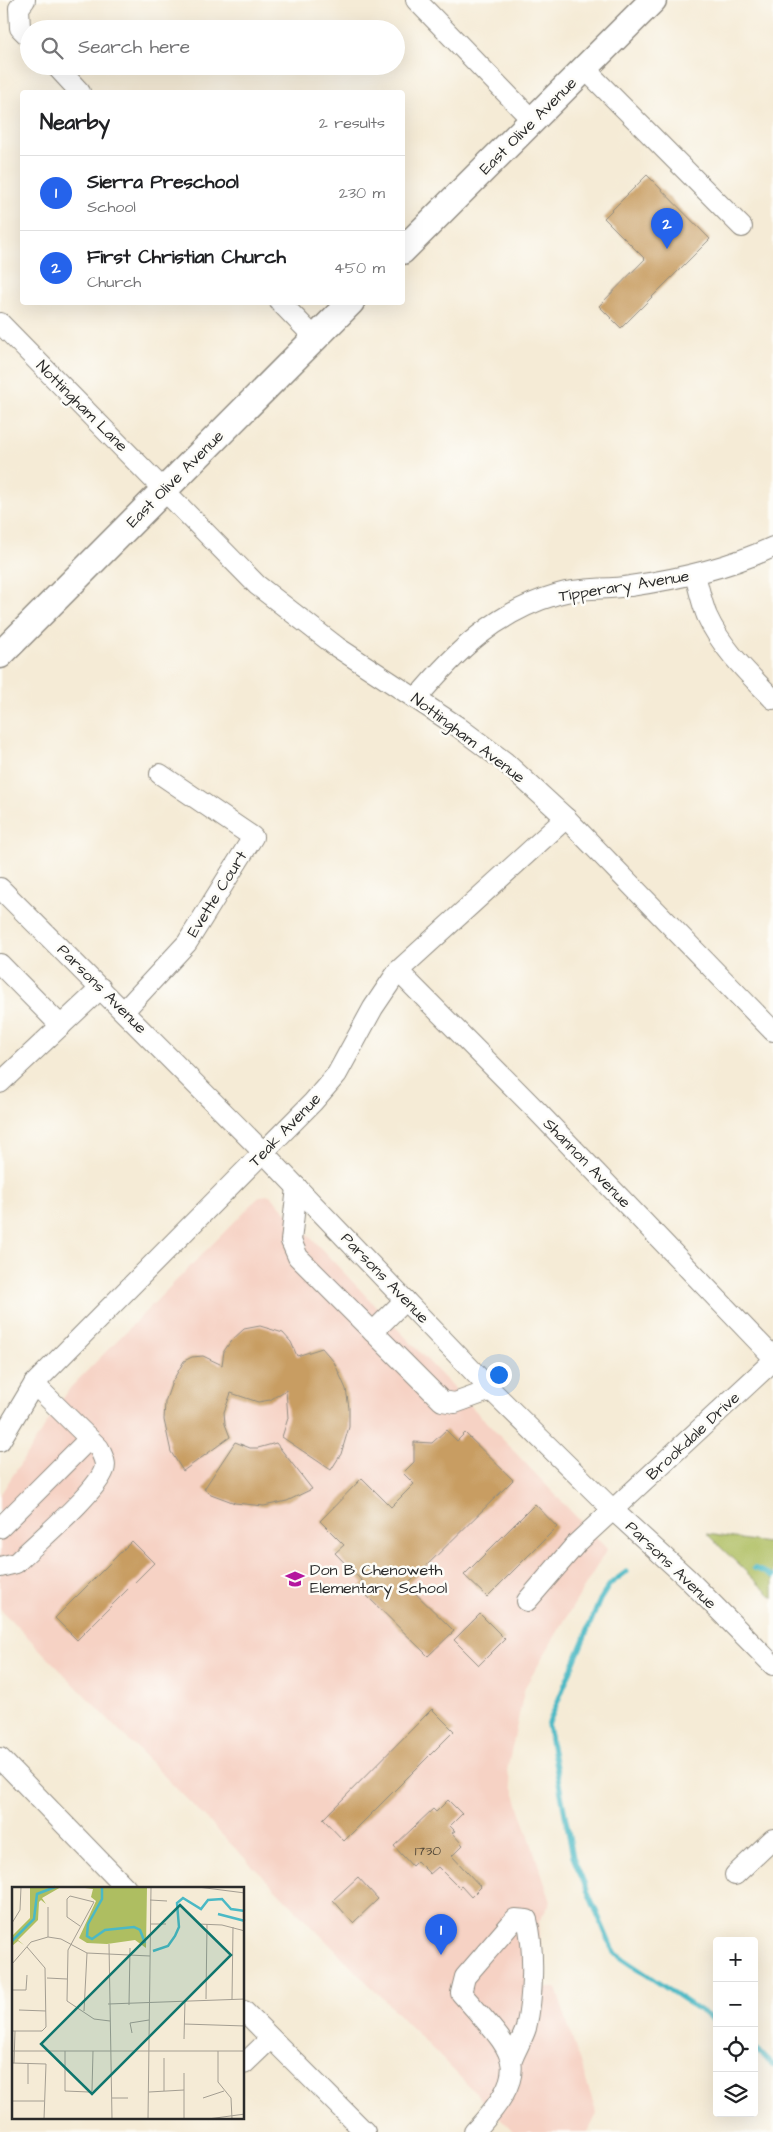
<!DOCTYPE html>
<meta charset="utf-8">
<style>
body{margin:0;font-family:"Architects Daughter",sans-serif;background:#f2f2f2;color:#202124}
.controls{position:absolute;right:15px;bottom:15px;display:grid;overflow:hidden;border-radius:5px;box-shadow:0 5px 20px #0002}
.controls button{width:45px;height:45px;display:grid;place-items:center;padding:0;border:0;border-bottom:1px solid #e0e0e0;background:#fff;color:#202124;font:25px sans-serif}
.you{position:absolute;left:498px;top:1374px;width:18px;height:18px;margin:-12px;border:4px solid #fff;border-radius:50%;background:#1a73e8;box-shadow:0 0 0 8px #1a73e833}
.badge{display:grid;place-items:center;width:32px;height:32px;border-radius:50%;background:#2563eb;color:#fff;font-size:16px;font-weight:700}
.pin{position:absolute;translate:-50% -41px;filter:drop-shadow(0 1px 2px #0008)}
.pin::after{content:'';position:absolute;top:26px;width:18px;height:15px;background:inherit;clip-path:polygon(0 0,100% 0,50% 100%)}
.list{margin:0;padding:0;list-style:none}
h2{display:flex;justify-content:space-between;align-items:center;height:65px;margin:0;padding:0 20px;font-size:21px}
h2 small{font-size:16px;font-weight:400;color:#757577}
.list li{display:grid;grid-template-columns:32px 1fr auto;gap:15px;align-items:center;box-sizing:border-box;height:75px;padding:0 20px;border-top:1px solid #e0e0e0}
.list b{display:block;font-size:19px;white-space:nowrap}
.list p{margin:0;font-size:16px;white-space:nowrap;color:#757577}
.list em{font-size:16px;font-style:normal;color:#757577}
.icon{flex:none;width:28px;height:28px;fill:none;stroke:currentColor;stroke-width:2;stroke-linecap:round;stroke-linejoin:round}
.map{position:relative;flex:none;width:773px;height:2132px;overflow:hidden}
.search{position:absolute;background:#fff;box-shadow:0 5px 20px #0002;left:20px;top:20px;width:385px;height:55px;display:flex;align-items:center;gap:12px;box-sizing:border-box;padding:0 18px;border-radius:28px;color:#757577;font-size:19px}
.panel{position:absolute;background:#fff;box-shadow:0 5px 20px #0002;left:20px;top:90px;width:385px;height:215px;border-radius:5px}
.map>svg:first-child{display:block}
.built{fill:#f6d2c4}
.green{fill:#aebe61;stroke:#6c7446}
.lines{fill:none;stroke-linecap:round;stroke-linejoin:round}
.stream{stroke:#4bb9c5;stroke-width:5}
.building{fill:#c89d62}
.minor-casing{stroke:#908b80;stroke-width:22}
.major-casing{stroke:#908b80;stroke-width:29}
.minor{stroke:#fff;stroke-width:20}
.major{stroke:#fff;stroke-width:26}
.labels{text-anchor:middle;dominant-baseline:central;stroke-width:5;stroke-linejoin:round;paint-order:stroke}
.number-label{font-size:14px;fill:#524839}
.street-label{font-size:16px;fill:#2b2b2b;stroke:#fdfcf7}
.poi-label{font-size:16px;fill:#2b2b2b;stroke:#fdfcf7;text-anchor:start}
.inset-river{fill:none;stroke:#4bb9c5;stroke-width:2.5}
.inset-road{fill:none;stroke:#a49e92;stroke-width:1}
.view{fill:#0f766e;fill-opacity:0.15;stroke:#0f766e;stroke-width:2.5}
.inset-edge{fill:none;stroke:#2b2b2b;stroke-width:2.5}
</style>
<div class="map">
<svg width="773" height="2132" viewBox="0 0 773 2132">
<rect width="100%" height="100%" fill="#fdfcf7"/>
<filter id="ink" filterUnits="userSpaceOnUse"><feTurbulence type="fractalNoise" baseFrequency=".02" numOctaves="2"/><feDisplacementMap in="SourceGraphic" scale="10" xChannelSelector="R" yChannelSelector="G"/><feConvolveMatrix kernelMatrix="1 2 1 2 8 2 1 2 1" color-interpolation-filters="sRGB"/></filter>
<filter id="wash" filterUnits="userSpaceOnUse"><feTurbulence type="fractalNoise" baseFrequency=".0096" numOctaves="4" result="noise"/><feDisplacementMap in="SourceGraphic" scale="20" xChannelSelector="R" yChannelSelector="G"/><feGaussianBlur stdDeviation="1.12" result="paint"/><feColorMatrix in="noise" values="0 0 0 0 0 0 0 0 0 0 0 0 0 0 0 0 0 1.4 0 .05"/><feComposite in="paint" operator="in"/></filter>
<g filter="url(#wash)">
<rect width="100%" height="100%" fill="#f5ebd6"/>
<!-- built -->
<polygon class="built" points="270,1195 607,1549 525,1687 507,1771 551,1902 539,1921 543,1988 556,1988 597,2114 588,2132 514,2132 0,1609 0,1495 70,1388 260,1196"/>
<!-- green -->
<polygon class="green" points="707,1534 767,1543 773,1541 773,1598"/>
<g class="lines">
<!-- stream -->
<g class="stream">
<polyline points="754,1568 773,1576"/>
<polyline points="626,1572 610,1584 600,1600 548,1725 573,1857 614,1953 717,2022"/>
<polyline points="754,2047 773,2065"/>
</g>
</g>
<g id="blocks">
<!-- building -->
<g class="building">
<polygon points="647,175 710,239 621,328 599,306 645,259 604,218"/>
<polygon points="260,1326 283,1333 291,1342 297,1356 322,1348 334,1362 346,1389 349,1408 349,1427 341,1454 331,1470 282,1437 288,1418 286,1390 270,1400 258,1402 231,1393 224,1412 225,1424 230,1437 183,1471 171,1452 164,1420 165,1402 172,1382 184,1361 192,1357 203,1356 222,1365 224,1351 231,1341 244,1329"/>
<polygon points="446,1430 457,1441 465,1433 513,1480 407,1585 454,1631 428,1656 359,1588 364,1583 335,1553 344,1545 320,1521 362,1478 391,1507 414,1484 403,1473 414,1462 414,1442 432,1443"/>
<polygon points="235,1442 250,1448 258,1448 276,1443 312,1489 287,1501 264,1506 235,1503 211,1494 204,1489"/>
<polygon points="535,1504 557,1527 487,1597 464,1575"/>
<polygon points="132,1541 154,1563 77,1640 55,1618"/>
<polygon points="480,1614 505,1639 479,1665 454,1640"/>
<polygon points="432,1709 454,1731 344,1841 323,1819"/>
<polygon points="448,1800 462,1814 450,1826 455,1831 452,1833 463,1845 452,1856 481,1887 471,1897 461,1886 459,1888 438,1867 430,1874 417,1861 412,1866 394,1846 433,1809 436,1812"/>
<polygon points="358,1877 378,1899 353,1923 333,1900"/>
</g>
</g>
</g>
<g filter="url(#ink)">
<use href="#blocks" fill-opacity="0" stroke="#908b80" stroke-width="1"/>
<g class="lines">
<!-- minor casing -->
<g class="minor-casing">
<g id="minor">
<polyline points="25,0 19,8 20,28 29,37"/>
<polyline points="416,0 533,121"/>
<polyline points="56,66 80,92"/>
<polyline points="585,69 742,227"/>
<polyline points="280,302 315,338"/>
<polyline points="0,323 257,585 337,647 457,726 505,762 566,818 773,1031"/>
<path d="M695 575C699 589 702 604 707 616 722 649 749 674 773 699"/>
<path d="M416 699C456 651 496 612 558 594 582 587 606 590 630 586 679 579 728 568 773 547"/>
<polyline points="0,888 264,1153 491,1390 614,1511 686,1577 773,1665"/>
<polyline points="0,964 61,1026"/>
<polyline points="398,971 537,1111 773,1357"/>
<polyline points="124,1011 187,943 253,837 160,774"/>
<polyline points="0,1083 101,988"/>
<polyline points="297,1187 291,1241 298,1257 442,1401 455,1403 491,1390"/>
<polyline points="373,1332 405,1300"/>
<polyline points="0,1441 34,1384 313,1102 337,1074 373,1008 398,971 566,818"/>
<polyline points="0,1528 89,1439"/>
<path d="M0 1567 16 1563C36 1543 96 1493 104 1470 107 1463 102 1455 99 1448L34 1384"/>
<polyline points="527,1601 577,1543 773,1361"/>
<polyline points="0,1758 126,1888"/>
<polyline points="735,1875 773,1839"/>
<polyline points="244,2011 365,2132"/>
<polyline points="244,2064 270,2039"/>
<path d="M474 2132C537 2064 513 2053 461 1993L465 1977 515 1919 527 1920C535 1949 533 1998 526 2028 523 2038 516 2049 512 2060"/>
</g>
</g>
<!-- major casing -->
<g class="major-casing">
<g id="major">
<polyline points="402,251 653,0"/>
<polyline points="0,655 351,302"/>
</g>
</g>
<!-- minor -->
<use href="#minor" class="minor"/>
<!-- major -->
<use href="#major" class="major"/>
</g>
</g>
<!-- icons -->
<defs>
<g id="school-bare" transform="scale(1.5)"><path d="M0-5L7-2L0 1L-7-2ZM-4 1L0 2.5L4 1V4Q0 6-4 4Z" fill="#b5179e" stroke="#fdfcf7" stroke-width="2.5" paint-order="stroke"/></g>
</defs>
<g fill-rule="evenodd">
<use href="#school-bare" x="295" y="1579"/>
</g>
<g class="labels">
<!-- number labels -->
<g class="number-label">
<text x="428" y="1851">1730</text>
</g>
<!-- street labels -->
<g class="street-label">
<text transform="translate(528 126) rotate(-45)">East Olive Avenue</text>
<text transform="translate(82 406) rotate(45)">Nottingham Lane</text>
<text transform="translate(175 479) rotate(-45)">East Olive Avenue</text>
<text transform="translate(624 586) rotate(-9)">Tipperary Avenue</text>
<text transform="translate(468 738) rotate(37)">Nottingham Avenue</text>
<text transform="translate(217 894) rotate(-58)">Evette Court</text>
<text transform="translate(102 989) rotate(45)">Parsons Avenue</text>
<text transform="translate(285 1130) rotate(-46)">Teak Avenue</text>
<text transform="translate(587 1163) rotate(46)">Shannon Avenue</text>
<text transform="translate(385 1278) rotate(46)">Parsons Avenue</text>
<text transform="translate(693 1436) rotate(-43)">Brookdale Drive</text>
<text transform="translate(671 1565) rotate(44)">Parsons Avenue</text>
</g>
<!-- poi labels -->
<g class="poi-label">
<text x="310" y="1570">Don B Chenoweth<tspan x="310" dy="18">Elementary School</tspan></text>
</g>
</g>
<!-- overview -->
<g transform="translate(12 1887)">
<rect width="232" height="232" fill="#f5ebd6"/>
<path d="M18 0H49L30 11 34 17 29 13 27 15 26 33 6 53 12 58 6 54 0 59V49L18 31ZM65 0H135L134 61 123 53 95 57 75 56 67 51 84 14 79 10 81 2Z" fill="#aebe61"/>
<path class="inset-river" d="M90 0V12L76 37 75 49 80 52 93 43 122 40 128 43 133 56M206 27 233 34M0 54 22 32 25 7 43 0M141 64 156 59 163 49 167 40 165 16 171 11 189 22 196 13 210 12 219 22 233 24"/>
<path class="inset-road" d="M186 0 233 6M138 13 155 14M0 36 8 23 9 0M138 37H154M186 37 210 38 233 44M68 39 55 30V12L58 9 82 15 56 63 55 114 82 132 98 134M36 50V20M97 57 100 232M0 77 19 55 36 50 49 52 75 66 138 69M35 91 55 92M0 103H14L15 88M194 112 195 37M220 112 221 40M96 117 233 112M117 118 118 61M7 123 34 124M72 124 75 66M172 137 233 139M0 144H30L34 140 33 81 15 60M120 146 118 136 137 133M172 152 173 113M0 164H233M53 164V204L77 205 80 204 81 164M206 164V195L219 211 220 232M0 176 34 177 32 232M2 176 3 144M16 176V197M152 204V171M137 205 172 203M100 211H116M191 211 212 204M0 214H32M136 232 139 0M172 232V186M196 232 233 227"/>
<path class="view" d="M168 18 219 68 80 207 29 157Z"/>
<rect width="232" height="232" class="inset-edge"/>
</g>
</svg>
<div class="controls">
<button>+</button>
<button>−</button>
<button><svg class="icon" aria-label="locate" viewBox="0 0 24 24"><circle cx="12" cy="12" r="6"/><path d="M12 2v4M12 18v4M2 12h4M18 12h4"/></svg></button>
<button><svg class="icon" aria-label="layers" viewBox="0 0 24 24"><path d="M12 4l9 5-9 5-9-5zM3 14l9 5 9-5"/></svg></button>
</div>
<div class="you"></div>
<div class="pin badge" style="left:441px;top:1955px">1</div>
<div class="pin badge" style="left:667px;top:249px">2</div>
<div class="search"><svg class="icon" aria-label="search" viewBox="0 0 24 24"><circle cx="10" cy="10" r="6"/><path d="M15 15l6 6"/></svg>Search here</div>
<section class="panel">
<h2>Nearby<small>2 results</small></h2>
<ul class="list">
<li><span class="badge">1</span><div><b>Sierra Preschool</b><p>School</p></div><em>230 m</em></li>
<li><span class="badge">2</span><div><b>First Christian Church</b><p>Church</p></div><em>450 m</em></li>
</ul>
</section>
</div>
